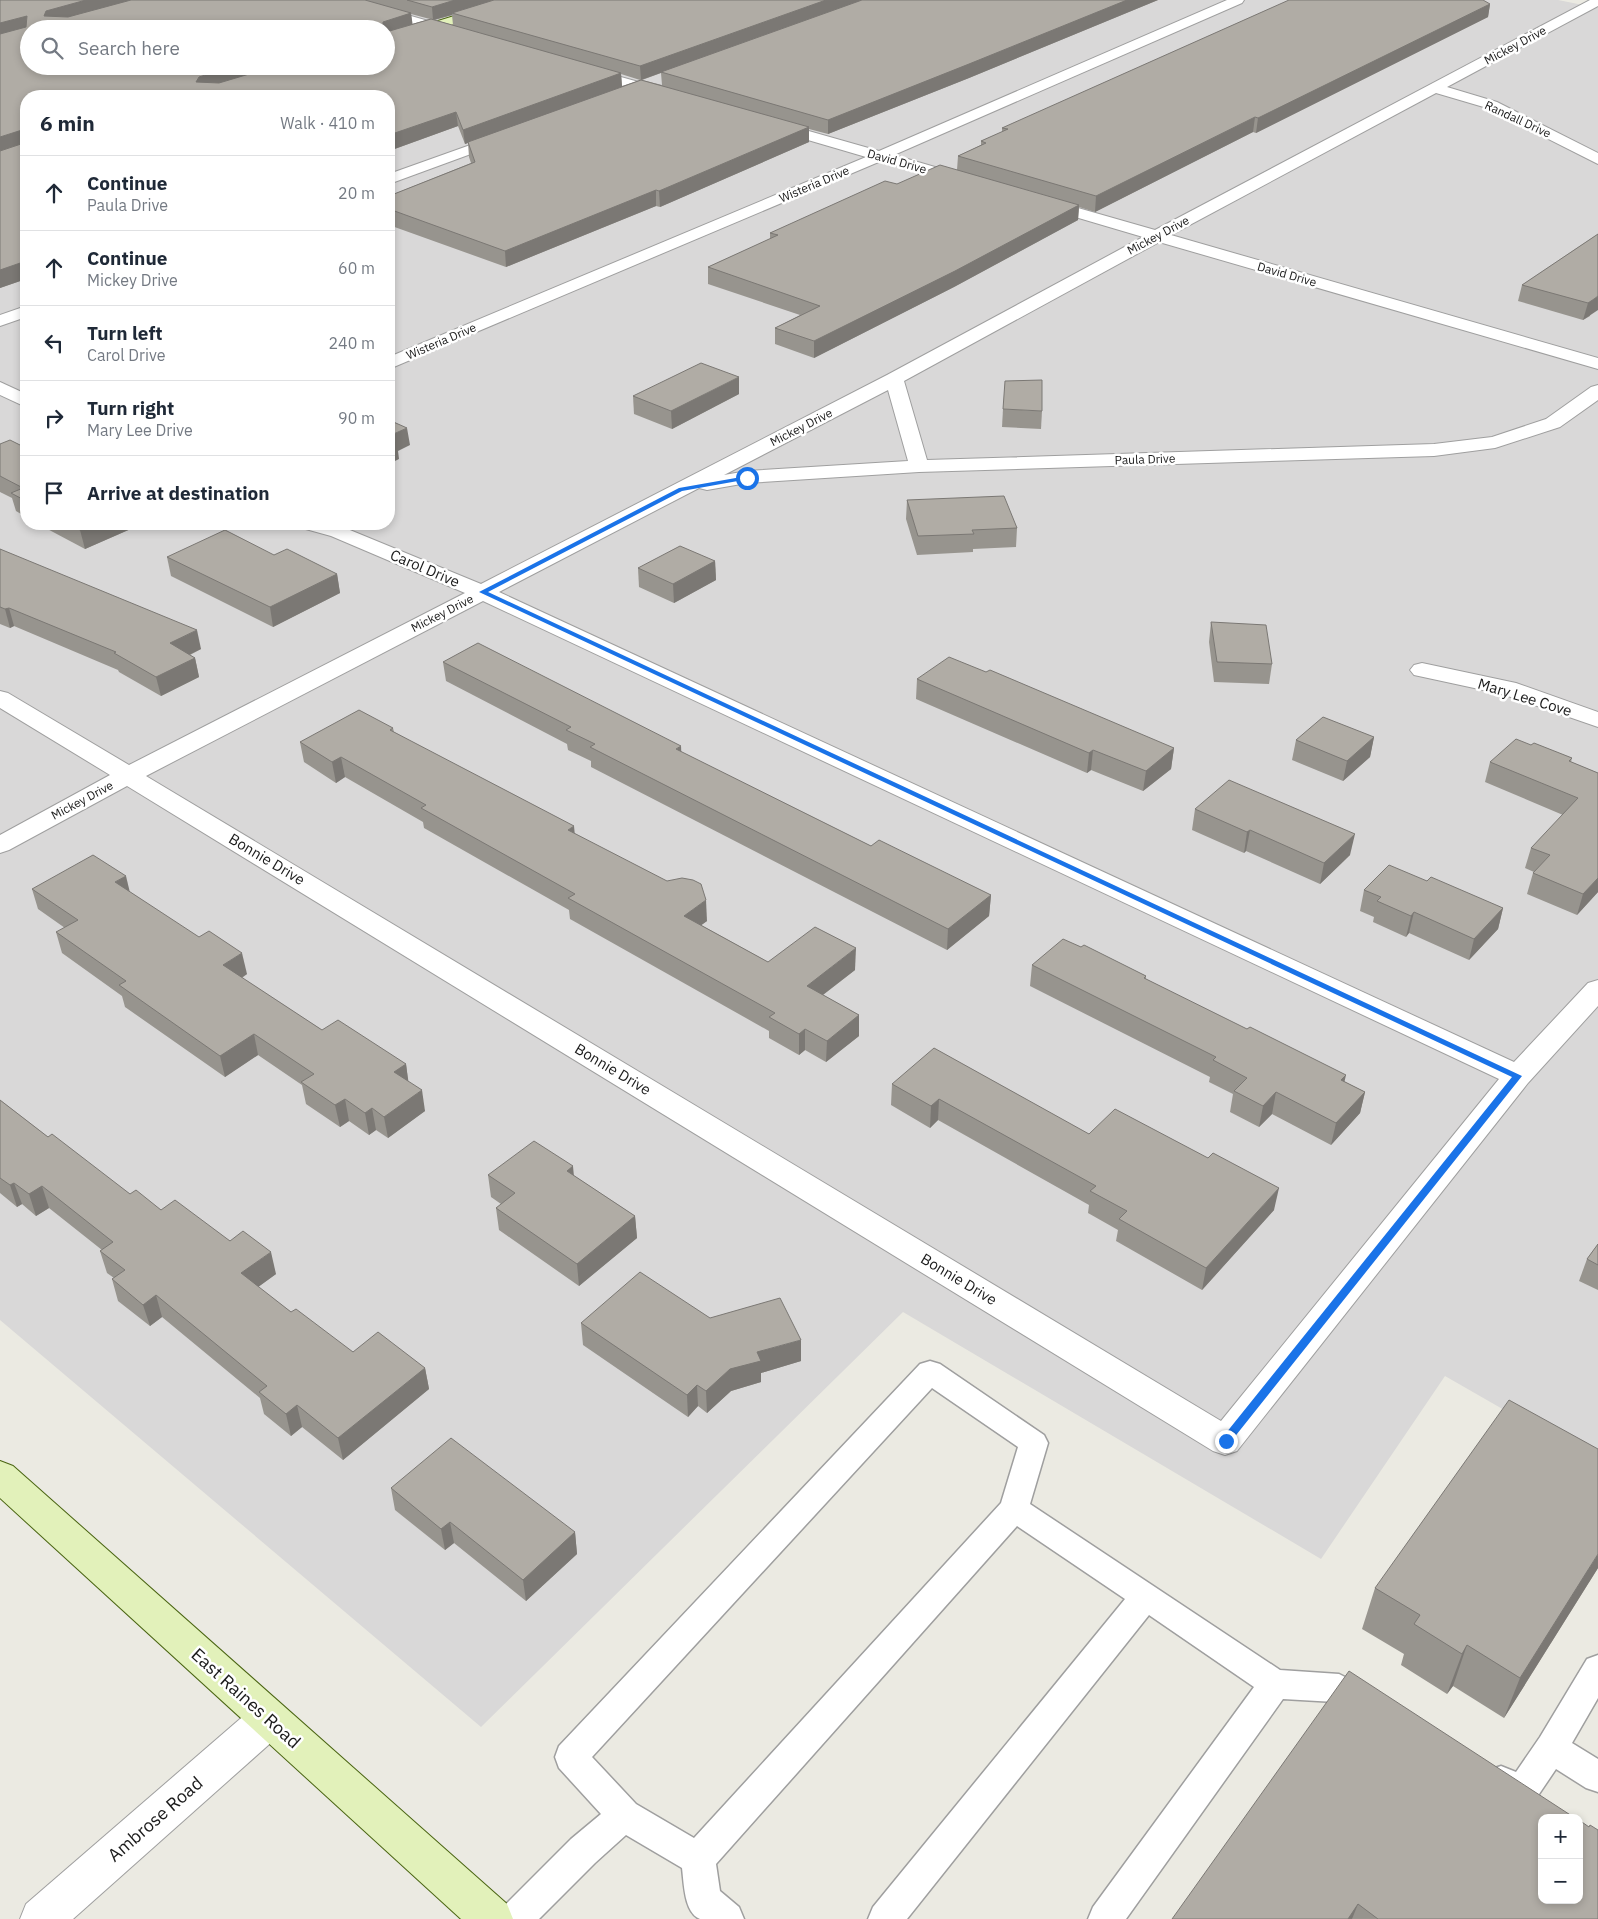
<!DOCTYPE html>
<meta charset="utf-8">
<style>
body{margin:0;font-family:"IBM Plex Sans",sans-serif;background:#f6f6f7;color:#1f2937}
.controls{position:absolute;right:15px;bottom:15px;display:grid;overflow:hidden;border-radius:10px;box-shadow:0 2px 8px #0003}
.controls button{width:45px;height:45px;display:grid;place-items:center;padding:0;border:0;border-bottom:1px solid #e0e1e3;background:#fff;color:#1f2937;font:25px sans-serif}
.stop{position:absolute;width:15px;height:15px;margin:-11px;border:4px solid #1a73e8;border-radius:50%;background:#fff}
.stop.end{background:#1a73e8;border-color:#fff;box-shadow:0 1px 5px #0008}
.list{margin:0;padding:0;list-style:none}
h2{display:flex;justify-content:space-between;align-items:center;height:65px;margin:0;padding:0 20px;font-size:21px}
h2 small{font-size:16px;font-weight:400;color:#747a83}
.list li{display:grid;grid-template-columns:32px 1fr auto;gap:15px;align-items:center;box-sizing:border-box;height:75px;padding:0 20px;border-top:1px solid #e0e1e3}
.list b{display:block;font-size:19px;white-space:nowrap}
.list p{margin:0;font-size:16px;white-space:nowrap;color:#747a83}
.list em{font-size:16px;font-style:normal;color:#747a83}
.icon{flex:none;width:28px;height:28px;fill:none;stroke:currentColor;stroke-width:2;stroke-linecap:round;stroke-linejoin:round}
.map{position:relative;flex:none;width:1598px;height:1919px;overflow:hidden}
.search{position:absolute;background:#fff;box-shadow:0 2px 8px #0003;left:20px;top:20px;width:375px;height:55px;display:flex;align-items:center;gap:12px;box-sizing:border-box;padding:0 18px;border-radius:28px;color:#747a83;font-size:19px}
.panel{position:absolute;background:#fff;box-shadow:0 2px 8px #0003;left:20px;top:90px;width:375px;height:440px;border-radius:20px}
.map>svg:first-child{display:block}
.residential{fill:#d9d8d8;fill-rule:evenodd}
.lines{fill:none;stroke-linecap:round;stroke-linejoin:round}
.lane-casing{stroke:#9f9f9f;stroke-width:3}
.street-casing{stroke:#9f9f9f;stroke-width:2}
.secondary-casing{stroke:#496411;stroke-width:2}
.lane{fill:#fff;fill-rule:evenodd}
.street{fill:#fff;fill-rule:evenodd}
.secondary{fill:#e2f1ba;fill-rule:evenodd}
.wall{fill:#97948e;fill-rule:evenodd}
.shaded-wall{fill:#7b7874}
.building{fill:#b0aca5;stroke:#7b7874}
.route{fill:#1a73e8}
.labels{text-anchor:middle;dominant-baseline:central;stroke-width:5;stroke-linejoin:round;paint-order:stroke}
.far-street-label{font-size:12px;fill:#1b1b1b;stroke:#fff}
.street-label{font-size:15px;fill:#1b1b1b;stroke:#fff}
.near-street-label{font-size:18px;fill:#1b1b1b;stroke:#fff}
</style>
<div class="map">
<svg width="1598" height="1919" viewBox="0 0 1598 1919">
<rect width="100%" height="100%" fill="#ebeae2"/>
<!-- residential -->
<path class="residential" d="M0 0H1558L1598 8V1464L1445 1376 1321 1559 903 1312 481 1727 0 1320ZM29 29H386V66H29ZM26 96H389V524H26Z"/>
<g class="lines">
<!-- lane casing -->
<g class="lane-casing">
<g id="lane">
<path d="M930 1361 940 1364 1044 1435 1048 1443 1030 1504 1280 1670 1339 1674 1373 1691 1378 1701 1373 1711 1362 1715 1335 1702 1283 1699 1126 1919H1088L1093 1907 1254 1687 1149 1615 907 1919H868L873 1907 1125 1599 1017 1526 716 1864 720 1891 739 1907 744 1919C735 1919 707 1919 700 1919 684 1913 684 1883 682 1868L626 1835 595 1863 539 1919H498L503 1907 571 1839 601 1814 559 1768 555 1757 559 1746 920 1364ZM932 1388 1018 1447 1001 1503 694 1838 636 1804 592 1757Z"/>
<polygon points="1598,1655 1598,1698 1572,1743 1598,1759 1598,1792 1586,1788 1556,1769 1533,1803 1521,1808 1489,1792 1485,1781 1489,1770 1501,1766 1516,1772 1540,1737 1587,1659"/>
</g>
</g>
<!-- street casing -->
<g class="street-casing">
<g id="street">
<polygon points="335,0 355,0 460,30 462,33 455,37 450,36 337,3"/>
<polygon points="1227,0 1244,0 1242,3 894,155 969,177 972,180 969,183 959,183 881,161 389,369 389,357 866,157 767,128 765,125 767,122 777,122 879,151"/>
<path d="M1590 0H1598V6L1447 87 1497 102 1598 153V164L1487 108 1436 93 1171 235 1598 358V369L1159 242 904 381 927 460 1434 444 1492 437 1546 419 1591 387 1598 385V400L1560 427 1495 448 1434 456 919 472 747 483 707 490 699 488 499 592 1514 1062 1588 983 1598 980V1006L1528 1083 1237 1451 1225 1455 1213 1451 127 786 9 850 0 853V835L110 775 0 708V691L8 693 129 765 465 593 331 536 302 528 299 524H331L345 528 481 584 887 375 1143 237 1038 206 1036 203 1038 200H1050L1155 230ZM888 390 908 461 747 471 724 475ZM483 601 1499 1079 1221 1421 146 776Z"/>
<polygon points="585,67 671,91 673,94 671,97 666,98 580,74 578,71"/>
<polygon points="504,133 509,134 511,137 509,140 389,184 389,174"/>
<polygon points="26,306 26,317 0,326 0,315"/>
<polygon points="0,382 26,394 26,407 0,395"/>
<polygon points="1422,663 1516,683 1598,712 1598,727 1502,694 1414,675 1410,670 1414,665"/>
<polygon points="269,1701 283,1706 289,1719 283,1732 73,1919 20,1919 26,1904 255,1706"/>
</g>
</g>
<!-- secondary casing -->
<g class="secondary-casing">
<g id="secondary">
<polygon points="506,0 525,0 523,3 386,45 386,37"/>
<polygon points="0,1461 13,1466 507,1904 513,1919 461,1919 0,1498"/>
</g>
</g>
<!-- lane -->
<use href="#lane" class="lane"/>
<!-- street -->
<use href="#street" class="street"/>
<!-- secondary -->
<use href="#secondary" class="secondary"/>
</g>
<!-- wall -->
<g class="wall">
<path d="M0 0H1158L969 78 828 134 809 129V142L660 207 656 206 506 267 389 225V196L471 163 469 157 468 143 465 144 458 126 389 151V96H26V279L0 288ZM411 14 426 18 430 19 412 24ZM452 15 453 25 435 20ZM386 29V66H29ZM661 73 662 85 642 80ZM621 74 640 80 622 86Z"/>
<polygon points="1490,4 1488,17 1256,133 1253,132 1095,212 1079,207 1078,220 954,287 814,358 775,344 775,328 800,315 708,284 708,267 770,239 770,233 897,184 957,170 958,156 981,145 981,141 1002,132 1002,128"/>
<polygon points="1598,234 1590,316 1583,320 1518,301 1522,285"/>
<polygon points="739,394 672,429 634,414 633,396"/>
<polygon points="1003,409 1042,411 1041,429 1002,427"/>
<polygon points="0,444 26,448 26,517 16,511 12,498 0,492"/>
<polygon points="907,500 1017,528 1016,547 973,549 973,552 917,555 906,519"/>
<polygon points="38,524 142,524 85,549"/>
<polygon points="0,549 201,649 190,655 195,658 199,677 161,696 119,672 118,670 14,626 10,628 0,624"/>
<polygon points="274,555 337,574 340,593 273,627 171,576 167,557"/>
<polygon points="715,561 716,580 674,603 639,587 638,568"/>
<polygon points="1211,622 1272,664 1269,684 1214,682 1209,642"/>
<polygon points="443,662 681,752 871,846 991,895 989,916 947,950 591,767 591,761 568,750 567,744 446,681"/>
<polygon points="917,679 1174,748 1171,769 1143,791 1091,770 1087,773 916,699"/>
<polygon points="393,728 394,732 574,833 707,921 701,925 768,962 855,970 823,995 859,1015 859,1036 826,1062 805,1050 799,1055 769,1038 769,1031 570,919 569,910 424,828 423,822 345,777 336,783 304,762 300,742"/>
<polygon points="1374,737 1370,757 1343,781 1292,760 1296,740"/>
<polygon points="1531,745 1572,758 1571,762 1598,773 1598,892 1577,915 1527,894 1533,873 1534,872 1525,868 1531,848 1563,815 1485,782 1490,762"/>
<polygon points="1195,809 1350,855 1320,884 1246,851 1244,853 1192,830"/>
<polygon points="1427,881 1503,908 1498,929 1469,960 1409,933 1406,937 1373,922 1374,917 1360,911 1364,890"/>
<polygon points="32,889 130,892 247,974 242,978 322,1030 406,1064 408,1081 425,1111 388,1138 376,1130 369,1135 349,1121 340,1127 306,1104 302,1085 258,1055 225,1077 125,1007 122,996 62,953 56,932 65,928 38,909"/>
<polygon points="1081,947 1146,976 1146,979 1365,1092 1360,1113 1331,1145 1272,1114 1259,1127 1230,1112 1233,1094 1209,1082 1210,1077 1030,986 1032,965"/>
<polygon points="892,1084 1089,1134 1274,1210 1202,1290 1116,1241 1118,1230 1088,1213 1089,1205 938,1120 930,1128 891,1105"/>
<polygon points="0,1100 48,1137 130,1194 161,1210 230,1241 276,1274 258,1287 291,1312 353,1352 425,1368 429,1389 343,1460 302,1427 291,1436 264,1414 260,1398 162,1317 150,1326 118,1301 112,1279 114,1278 107,1273 100,1251 102,1250 49,1208 36,1216 22,1204 17,1207 0,1193"/>
<polygon points="573,1166 573,1175 635,1216 637,1238 579,1286 499,1230 496,1208 501,1204 491,1197 488,1175"/>
<polygon points="1598,1244 1598,1290 1579,1281 1587,1259"/>
<polygon points="710,1318 801,1361 761,1373 761,1382 731,1391 707,1413 698,1406 688,1417 583,1345 581,1323"/>
<polygon points="391,1488 575,1532 577,1554 526,1601 454,1543 445,1550 395,1510"/>
<polygon points="1598,1568 1504,1718 1453,1686 1447,1694 1401,1665 1404,1654 1362,1629 1375,1588"/>
<polygon points="1589,1827 1598,1919 1172,1919"/>
</g>
<!-- shaded-wall -->
<g class="shaded-wall">
<polygon points="86,0 139,0 47,29 44,16 46,11"/>
<polygon points="455,0 500,0 452,13 452,15 433,20 432,7"/>
<polygon points="826,0 863,0 641,80 640,66"/>
<polygon points="1127,0 1158,0 969,78 828,134 828,120"/>
<polygon points="1490,4 1488,17 1256,133 1258,118"/>
<polygon points="411,13 413,27 386,35 386,29 383,29 383,22"/>
<polygon points="27,16 30,29 0,37 0,23"/>
<polygon points="234,66 283,66 198,96 196,82 199,77"/>
<polygon points="621,73 622,87 465,144 463,130"/>
<polygon points="456,112 458,126 389,151 389,135"/>
<polygon points="1255,117 1253,132 1095,212 1096,196"/>
<polygon points="809,127 809,142 660,207 659,191"/>
<polygon points="22,130 25,145 0,153 0,137"/>
<polygon points="656,190 656,206 506,267 505,251"/>
<polygon points="1079,205 1078,220 954,287 814,358 814,341"/>
<polygon points="26,261 26,279 0,288 0,270"/>
<polygon points="1598,296 1598,310 1583,320 1588,303"/>
<polygon points="739,377 739,394 672,429 671,411"/>
<polygon points="407,428 410,445 398,451 399,459 389,464 389,436"/>
<polygon points="96,524 142,524 85,549 80,530"/>
<polygon points="715,561 716,580 674,603 673,584"/>
<polygon points="337,574 340,593 273,627 270,607"/>
<polygon points="9,608 14,626 10,628 5,609"/>
<polygon points="197,630 201,649 174,662 170,643"/>
<polygon points="195,658 199,677 161,696 156,677"/>
<polygon points="1374,737 1370,757 1343,781 1347,761"/>
<polygon points="681,746 682,767 676,749"/>
<polygon points="1174,748 1171,769 1143,791 1146,771"/>
<polygon points="1093,750 1091,770 1087,773 1089,753"/>
<polygon points="341,757 345,777 336,783 332,762"/>
<polygon points="574,826 576,847 568,830"/>
<polygon points="1250,830 1246,851 1244,853 1247,832"/>
<polygon points="1355,834 1350,855 1320,884 1324,863"/>
<polygon points="126,876 131,897 115,882"/>
<polygon points="1598,878 1598,892 1577,915 1583,894"/>
<polygon points="991,895 989,916 947,950 948,929"/>
<polygon points="706,900 707,921 685,937 684,916"/>
<polygon points="1503,908 1498,929 1469,960 1474,939"/>
<polygon points="1414,912 1409,933 1406,937 1411,916"/>
<polygon points="856,948 855,970 807,1007 807,986"/>
<polygon points="242,953 247,974 228,986 223,965"/>
<polygon points="859,1015 859,1036 826,1062 827,1041"/>
<polygon points="805,1029 805,1050 799,1055 799,1034"/>
<polygon points="254,1034 258,1055 225,1077 220,1056"/>
<polygon points="406,1064 409,1086 394,1072"/>
<polygon points="1346,1075 1341,1097 1341,1080"/>
<polygon points="422,1090 425,1111 388,1138 384,1117"/>
<polygon points="1276,1092 1272,1114 1259,1127 1263,1106"/>
<polygon points="1365,1092 1360,1113 1331,1145 1336,1123"/>
<polygon points="345,1099 349,1121 340,1127 335,1105"/>
<polygon points="939,1099 938,1120 930,1128 931,1106"/>
<polygon points="372,1108 376,1130 369,1135 365,1113"/>
<polygon points="573,1166 575,1188 567,1171"/>
<polygon points="14,1183 22,1204 17,1207 10,1185"/>
<polygon points="42,1186 49,1208 36,1216 29,1194"/>
<polygon points="1279,1188 1274,1210 1202,1290 1206,1268"/>
<polygon points="635,1216 637,1238 579,1286 577,1264"/>
<polygon points="271,1252 276,1274 247,1295 241,1273"/>
<polygon points="156,1295 162,1317 150,1326 143,1305"/>
<polygon points="801,1340 801,1361 761,1373 761,1382 731,1391 707,1413 706,1391 730,1369 757,1352"/>
<polygon points="425,1368 429,1389 343,1460 338,1438"/>
<polygon points="697,1385 698,1406 688,1417 687,1395"/>
<polygon points="297,1405 302,1427 291,1436 286,1414"/>
<polygon points="450,1522 454,1543 445,1550 441,1529"/>
<polygon points="575,1532 577,1554 526,1601 523,1580"/>
<polygon points="1598,1554 1598,1568 1504,1718 1520,1678"/>
<polygon points="1467,1645 1453,1686 1447,1694 1462,1654"/>
<polygon points="1358,1904 1352,1919 1348,1919"/>
</g>
<!-- building -->
<g class="building">
<polygon points="0,0 86,0 46,11 44,16 68,17 131,0 365,0 411,13 383,22 383,29 29,29 29,66 234,66 199,77 196,82 219,83 276,66 386,66 386,32 431,19 621,73 463,130 456,112 389,135 389,96 26,96 26,261 0,270 0,151 24,143 24,132 22,130 0,137 0,34 26,27 27,16 0,23"/>
<polygon points="407,0 455,0 432,7"/>
<polygon points="494,0 826,0 640,66 452,13"/>
<polygon points="862,0 1127,0 969,64 828,120 661,72"/>
<polygon points="1289,0 1483,0 1490,4 1258,118 1255,117 1096,196 958,156 986,143 981,141 1008,129 1002,128"/>
<polygon points="641,80 809,127 659,191 656,190 505,251 389,209 389,196 475,162 468,142"/>
<polygon points="940,165 1079,205 955,271 814,341 775,328 820,306 708,267 778,235 770,233 885,181 897,184"/>
<polygon points="1598,234 1598,296 1594,299 1588,303 1522,285"/>
<polygon points="701,363 739,377 671,411 633,396"/>
<polygon points="1042,380 1042,411 1003,409 1005,381"/>
<polygon points="389,420 407,428 389,436"/>
<polygon points="389,438 396,441 389,445"/>
<polygon points="10,440 26,448 26,501 11,493 23,488 0,476 0,444"/>
<polygon points="1004,496 1017,528 972,530 974,534 918,536 907,500"/>
<polygon points="68,524 96,524 80,530"/>
<polygon points="225,530 274,555 287,549 337,574 270,607 167,557"/>
<polygon points="680,546 715,561 673,584 638,568"/>
<polygon points="0,549 197,630 170,643 195,658 156,677 114,653 116,652 9,608 5,609 0,607"/>
<polygon points="1211,622 1266,625 1272,664 1217,662"/>
<polygon points="478,643 681,746 676,749 871,846 879,840 991,895 948,929 590,747 595,744 566,730 571,727 443,662"/>
<polygon points="949,657 986,672 990,670 1174,748 1146,771 1093,750 1089,753 917,679"/>
<polygon points="359,710 393,728 390,730 574,826 568,830 667,881 682,878 693,880 701,884 706,900 684,916 768,962 815,927 856,948 807,986 859,1015 827,1041 805,1029 799,1034 769,1017 775,1013 568,898 575,894 421,808 426,805 341,757 332,762 300,742"/>
<polygon points="1323,717 1374,737 1347,761 1296,740"/>
<polygon points="1516,739 1531,745 1534,743 1572,758 1569,761 1598,773 1598,878 1583,894 1533,873 1550,855 1531,848 1578,798 1490,762"/>
<polygon points="1229,780 1355,834 1324,863 1250,830 1247,832 1195,809"/>
<polygon points="93,855 126,876 115,882 199,937 209,931 242,953 223,965 322,1030 338,1020 406,1064 394,1072 422,1090 384,1117 372,1108 365,1113 345,1099 335,1105 301,1082 314,1074 254,1034 220,1056 119,985 126,981 56,932 78,920 32,889"/>
<polygon points="1389,865 1427,881 1431,877 1503,908 1474,939 1414,912 1411,916 1377,901 1381,897 1364,890"/>
<polygon points="1063,939 1081,947 1084,945 1146,976 1144,978 1247,1029 1250,1027 1346,1075 1341,1080 1365,1092 1336,1123 1276,1092 1263,1106 1234,1091 1247,1078 1213,1060 1216,1057 1032,965"/>
<polygon points="934,1048 1089,1134 1115,1109 1208,1158 1213,1153 1279,1188 1206,1268 1119,1219 1127,1211 1090,1191 1096,1186 939,1099 931,1106 892,1084"/>
<polygon points="0,1100 48,1137 52,1134 130,1194 136,1190 161,1210 175,1200 230,1241 243,1231 271,1252 241,1273 291,1312 296,1309 353,1352 378,1332 425,1368 338,1438 297,1405 286,1414 259,1392 267,1386 156,1295 143,1305 112,1279 125,1270 100,1251 113,1242 42,1186 29,1194 14,1183 10,1185 0,1178"/>
<polygon points="534,1141 573,1166 567,1171 635,1216 577,1264 496,1208 515,1193 488,1175"/>
<polygon points="1598,1244 1598,1265 1587,1259"/>
<polygon points="640,1272 710,1318 780,1298 801,1340 757,1352 761,1361 730,1369 706,1391 697,1385 687,1395 581,1323"/>
<polygon points="1509,1400 1598,1449 1598,1554 1520,1678 1467,1645 1462,1654 1414,1624 1420,1615 1375,1588"/>
<polygon points="451,1438 575,1532 523,1580 450,1522 441,1529 391,1488"/>
<polygon points="1349,1671 1575,1818 1542,1818 1542,1900 1579,1900 1579,1820 1589,1827 1590,1825 1598,1830 1598,1919 1378,1919 1358,1904 1348,1919 1172,1919"/>
</g>
<!-- route -->
<polygon class="route" points="747,476 749,479 682,491 488,592 1522,1076 1229,1444 1222,1444 1220,1441 1222,1438 1512,1077 479,592 679,488"/>
<g class="labels">
<!-- far-street labels -->
<g class="far-street-label">
<text transform="translate(1515 45) rotate(-28)">Mickey Drive</text>
<text transform="translate(1518 119) rotate(25)">Randall Drive</text>
<text transform="translate(897 161) rotate(16)">David Drive</text>
<text transform="translate(814 184) rotate(-23)">Wisteria Drive</text>
<text transform="translate(1158 235) rotate(-28)">Mickey Drive</text>
<text transform="translate(1287 274) rotate(16)">David Drive</text>
<text transform="translate(441 341) rotate(-23)">Wisteria Drive</text>
<text transform="translate(801 427) rotate(-27)">Mickey Drive</text>
<text transform="translate(1145 459) rotate(-2)">Paula Drive</text>
<text transform="translate(442 613) rotate(-27)">Mickey Drive</text>
<text transform="translate(82 800) rotate(-28)">Mickey Drive</text>
</g>
<!-- street labels -->
<g class="street-label">
<text transform="translate(425 568) rotate(23)">Carol Drive</text>
<text transform="translate(1525 697) rotate(17)">Mary Lee Cove</text>
<text transform="translate(267 859) rotate(31)">Bonnie Drive</text>
<text transform="translate(613 1069) rotate(31)">Bonnie Drive</text>
<text transform="translate(959 1279) rotate(31)">Bonnie Drive</text>
</g>
<!-- near-street labels -->
<g class="near-street-label">
<text transform="translate(246 1698) rotate(42)">East Raines Road</text>
<text transform="translate(155 1819) rotate(-41)">Ambrose Road</text>
</g>
</g>
</svg>
<div class="controls">
<button>+</button>
<button>−</button>
</div>
<div class="stop" style="left:747px;top:478px"></div>
<div class="stop end" style="left:1226px;top:1441px"></div>
<div class="search"><svg class="icon" aria-label="search" viewBox="0 0 24 24"><circle cx="10" cy="10" r="6"/><path d="M15 15l6 6"/></svg>Search here</div>
<section class="panel">
<h2>6 min<small>Walk · 410 m</small></h2>
<ul class="list">
<li><svg class="icon" aria-label="ahead" viewBox="0 0 24 24"><path d="M12 20V5M6 11l6-6 6 6"/></svg><div><b>Continue</b><p>Paula Drive</p></div><em>20 m</em></li>
<li><svg class="icon" aria-label="ahead" viewBox="0 0 24 24"><path d="M12 20V5M6 11l6-6 6 6"/></svg><div><b>Continue</b><p>Mickey Drive</p></div><em>60 m</em></li>
<li><svg class="icon" aria-label="left" viewBox="0 0 24 24"><path d="M17 20v-9H6M10 6l-5 5 5 5"/></svg><div><b>Turn left</b><p>Carol Drive</p></div><em>240 m</em></li>
<li><svg class="icon" aria-label="right" viewBox="0 0 24 24"><path d="M7 20v-9h11M14 6l5 5-5 5"/></svg><div><b>Turn right</b><p>Mary Lee Drive</p></div><em>90 m</em></li>
<li><svg class="icon" aria-label="arrive" viewBox="0 0 24 24"><path d="M6 21V4h12l-3 4 3 4H6"/></svg><div><b>Arrive at destination</b></div></li>
</ul>
</section>
</div>
